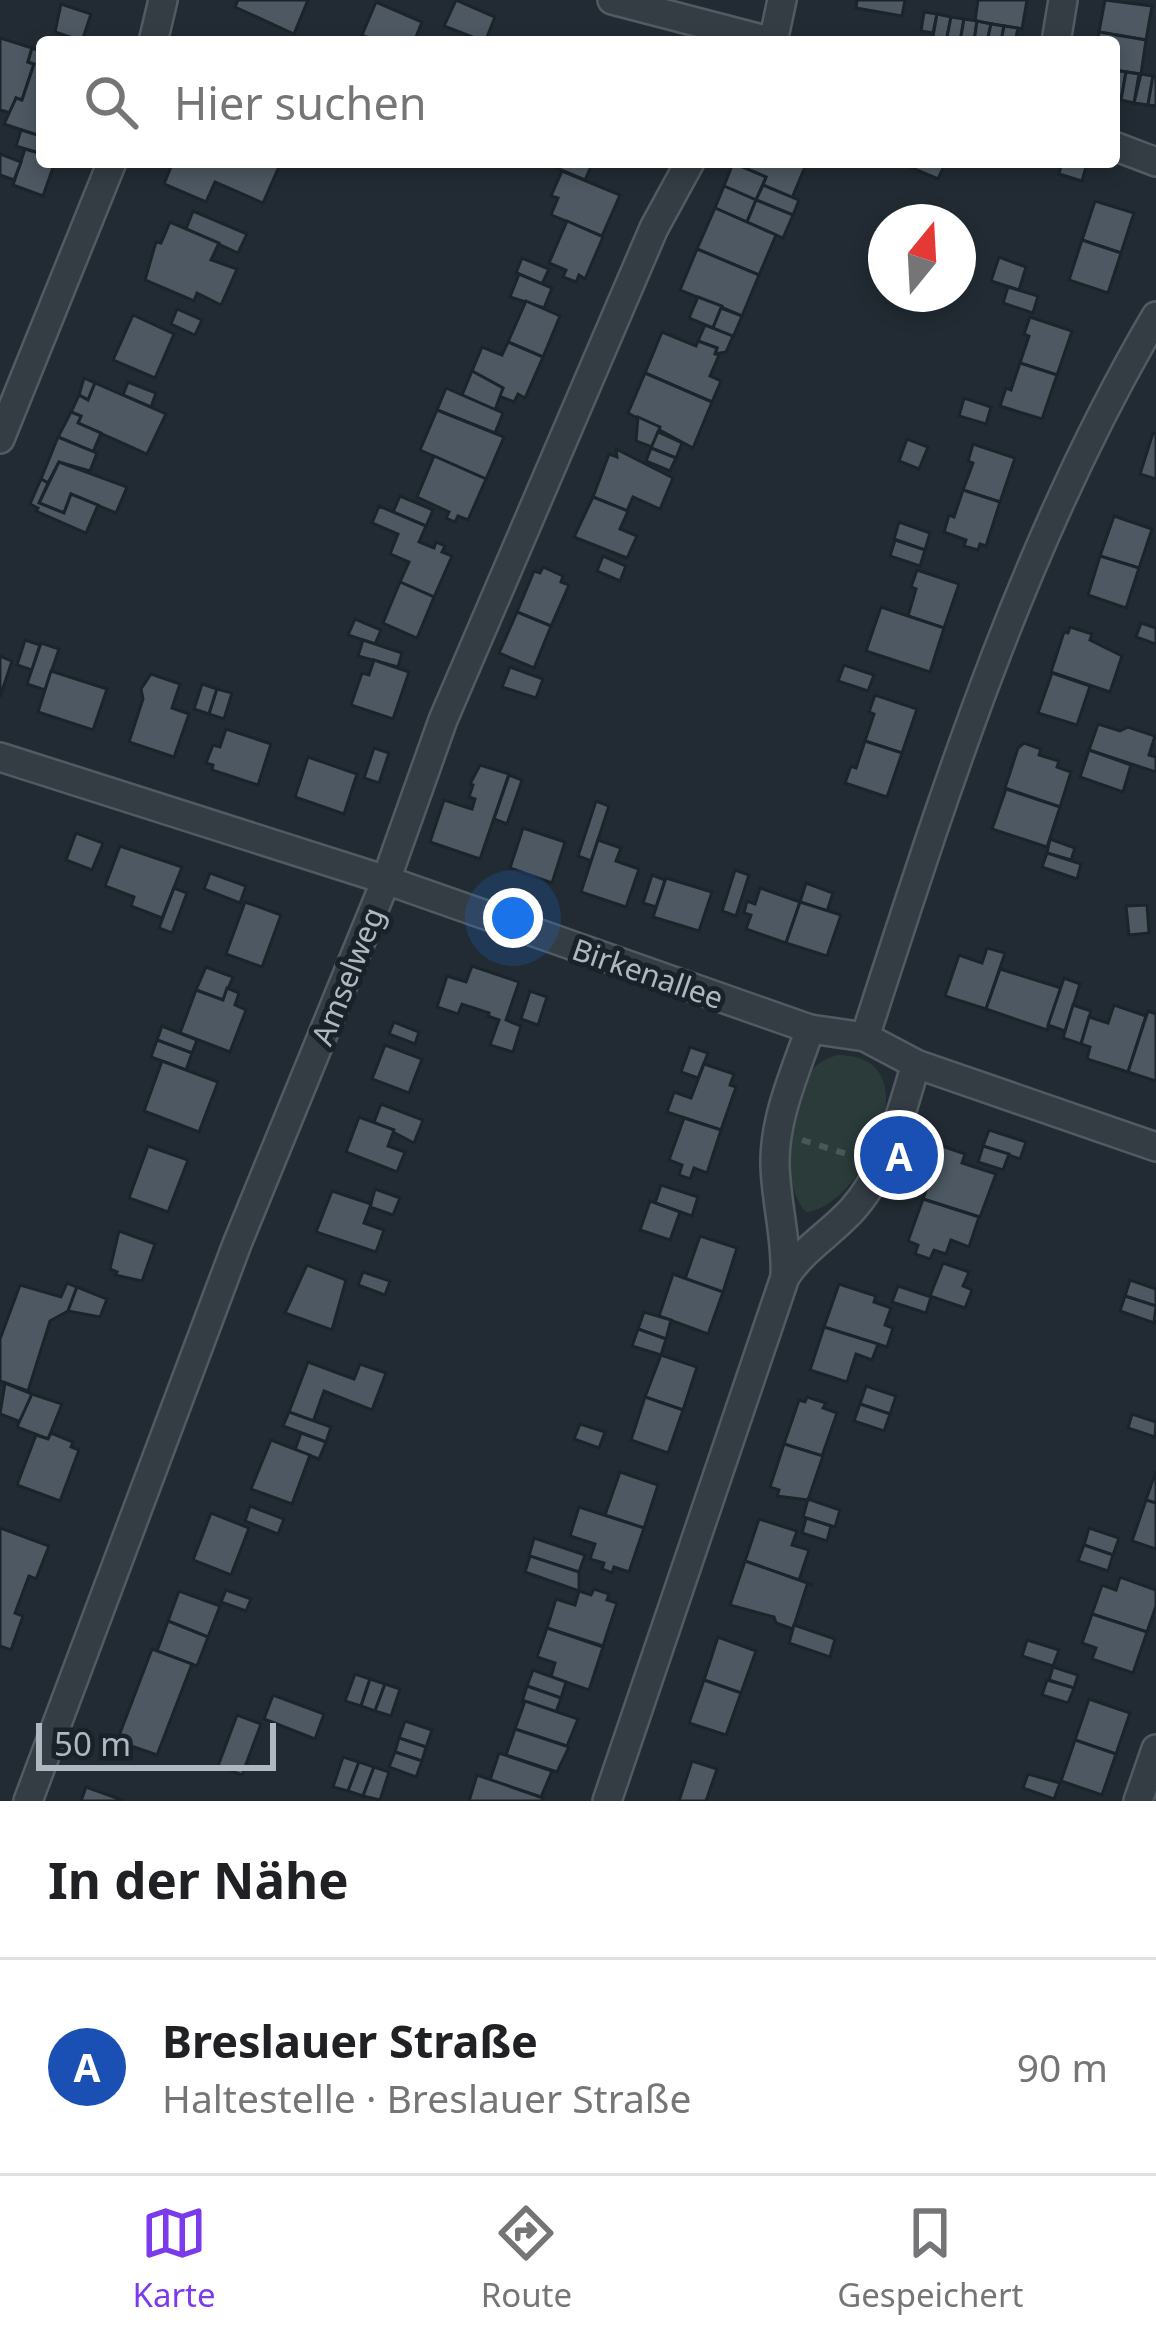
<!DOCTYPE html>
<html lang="de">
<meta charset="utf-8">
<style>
body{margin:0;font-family:"Noto Sans",sans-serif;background:#f2f2f2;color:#202124}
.compass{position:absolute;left:868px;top:204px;width:108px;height:108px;border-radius:50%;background:#fff;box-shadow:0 6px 18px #0003;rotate:18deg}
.scale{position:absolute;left:36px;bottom:30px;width:240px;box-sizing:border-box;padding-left:12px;border:6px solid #afb8c1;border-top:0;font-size:33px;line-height:42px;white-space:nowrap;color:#afb8c1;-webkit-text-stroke:9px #1a2229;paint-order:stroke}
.you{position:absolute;left:513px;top:918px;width:42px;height:42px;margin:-30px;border:9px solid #fff;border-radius:50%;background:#1a73e8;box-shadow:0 0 0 18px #1a73e833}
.badge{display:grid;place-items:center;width:78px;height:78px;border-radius:50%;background:#7c3aed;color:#fff;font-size:39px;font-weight:700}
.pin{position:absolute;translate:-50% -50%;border:6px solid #fff;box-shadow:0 3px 12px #0006}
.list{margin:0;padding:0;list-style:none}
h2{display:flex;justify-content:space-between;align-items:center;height:156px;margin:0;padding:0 48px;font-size:51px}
h2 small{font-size:39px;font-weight:400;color:#757577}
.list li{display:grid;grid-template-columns:78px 1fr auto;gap:36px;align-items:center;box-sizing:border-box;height:216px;padding:0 48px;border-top:3px solid #e0e0e0}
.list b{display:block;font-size:45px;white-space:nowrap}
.list p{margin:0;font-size:39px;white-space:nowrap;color:#757577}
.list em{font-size:39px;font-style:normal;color:#757577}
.icon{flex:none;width:66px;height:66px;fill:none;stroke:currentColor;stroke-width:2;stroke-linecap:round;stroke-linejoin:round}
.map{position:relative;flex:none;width:1156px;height:1801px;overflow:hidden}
.search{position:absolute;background:#fff;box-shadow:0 6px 18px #0003;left:36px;right:36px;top:36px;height:132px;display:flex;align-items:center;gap:30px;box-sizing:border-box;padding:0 42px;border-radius:12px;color:#757577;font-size:45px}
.sheet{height:372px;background:#fff}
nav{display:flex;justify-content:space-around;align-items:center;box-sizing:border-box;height:168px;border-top:3px solid #e0e0e0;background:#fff;font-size:33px;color:#757577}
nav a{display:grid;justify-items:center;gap:6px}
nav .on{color:#7c3aed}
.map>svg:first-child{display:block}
.green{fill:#2a3b39}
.building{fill:#4d5862;stroke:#1c242b;stroke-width:3}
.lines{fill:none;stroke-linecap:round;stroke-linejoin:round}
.street-casing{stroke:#525b62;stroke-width:32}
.path{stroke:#485858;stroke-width:6;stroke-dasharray:9 9;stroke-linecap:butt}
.street{stroke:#353d44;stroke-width:27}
.labels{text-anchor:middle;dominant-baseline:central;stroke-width:10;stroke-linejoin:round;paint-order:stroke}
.street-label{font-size:30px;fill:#afb8c1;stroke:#1a2229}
</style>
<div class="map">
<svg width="1156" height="1801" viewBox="0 0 1156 1801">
<rect width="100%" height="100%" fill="#222b33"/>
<!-- green -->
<path class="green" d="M837 1055C938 1055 861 1209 806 1212 779 1183 786 1096 813 1069 819 1062 828 1058 837 1055Z"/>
<!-- building -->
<g class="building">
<polygon points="238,0 308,0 294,34 235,7"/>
<polygon points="456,0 495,17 485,42 444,26"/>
<polygon points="857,0 905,0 902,16 856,8"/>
<polygon points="978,0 1027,0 1022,29 975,21"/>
<polygon points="1105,0 1152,6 1146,40 1099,32"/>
<polygon points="376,2 422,22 414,42 378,42 362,35"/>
<polygon points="61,4 91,14 82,41 55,32"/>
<polygon points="924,12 937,14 933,33 921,31"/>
<polygon points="937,14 951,17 946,42 932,42"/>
<polygon points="951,17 964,19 960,42 946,42"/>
<polygon points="964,19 977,21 974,42 960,42"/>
<polygon points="977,21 991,24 987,42 974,42"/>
<polygon points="991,24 1004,26 1001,42 987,42"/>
<polygon points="1004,26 1018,28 1015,42 1001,42"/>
<polygon points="1099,32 1146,40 1141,74 1114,70 1114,42 1097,42"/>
<polygon points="0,38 32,48 28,62 34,64 22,100 16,98 11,113 0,110"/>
<polygon points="32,48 42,52 42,119 37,135 4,124 16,98 22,100 34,64 28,62"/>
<polygon points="1114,70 1126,72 1121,100 1114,99"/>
<polygon points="1126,72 1139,74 1134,103 1121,100"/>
<polygon points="1141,74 1153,76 1148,105 1134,103"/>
<polygon points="1153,76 1156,77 1156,106 1148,105"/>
<polygon points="41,123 42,154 16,146 21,130 37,135"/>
<polygon points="25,149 42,154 42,162 55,162 43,196 13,185"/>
<polygon points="0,154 21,162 14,180 0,175"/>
<polygon points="173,162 281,162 263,203 215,182 206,202 164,184"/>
<polygon points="556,162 593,162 585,180 554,167"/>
<polygon points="807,162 792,198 763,185 766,177 733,163"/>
<polygon points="898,162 946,162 938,179"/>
<polygon points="1062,162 1086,167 1082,181 1059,174"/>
<polygon points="733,163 766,177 756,200 724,186"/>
<polygon points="562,171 620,195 602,236 551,215 558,198 551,196"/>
<polygon points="763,185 799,200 793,215 756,200"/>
<polygon points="724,186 756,200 747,222 715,208"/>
<polygon points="756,200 793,215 783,238 747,222"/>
<polygon points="1095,201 1134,213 1121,253 1082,240"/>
<polygon points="715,208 776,235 759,275 697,249"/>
<polygon points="193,211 247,234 238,253 186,229"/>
<polygon points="567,221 603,237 585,279 579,275 576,282 563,277 566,270 549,263"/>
<polygon points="170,222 219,243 211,260 237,269 221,305 197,293 194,301 145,280 156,242 161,243"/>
<polygon points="1082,240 1121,253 1108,293 1069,280"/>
<polygon points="697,249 759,275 742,316 680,290"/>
<polygon points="999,257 1026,267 1019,290 991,281"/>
<polygon points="522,258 549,269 542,284 516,273"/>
<polygon points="519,274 552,288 544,308 510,297"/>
<polygon points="1008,287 1038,296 1033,313 1003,303"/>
<polygon points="698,297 722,306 713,328 689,318"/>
<polygon points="526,301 560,316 543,357 508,342"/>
<polygon points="721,308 742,316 733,337 713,328"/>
<polygon points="177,309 202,320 195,335 171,324"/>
<polygon points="133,315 174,334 155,378 113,360"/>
<polygon points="1030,317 1072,331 1057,375 1020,363 1029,336 1024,334"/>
<polygon points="705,325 733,336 726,352 715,354 717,348 698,341"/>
<polygon points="662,332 696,346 698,341 717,348 715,354 719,355 710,376 721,381 712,402 645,373"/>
<polygon points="508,342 543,357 525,398 518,394 514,402 499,396 503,388 472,371 482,347 502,355"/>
<polygon points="1020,363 1057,375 1042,419 1000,406 1006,388 1011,390"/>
<polygon points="472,371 503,388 495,410 462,395"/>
<polygon points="645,373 712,402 693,448 628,413"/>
<polygon points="84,378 95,383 88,400 79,395"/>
<polygon points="128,382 156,393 151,407 123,395"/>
<polygon points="95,383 166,414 147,454 78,423 81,416 71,412 79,395 88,400"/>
<polygon points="446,388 503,413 495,433 437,410"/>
<polygon points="964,398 991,407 986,424 959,416"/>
<polygon points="437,410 504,437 486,479 420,450"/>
<polygon points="71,412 81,416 78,423 101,433 93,452 58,437"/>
<polygon points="638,417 660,427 652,447 636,441"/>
<polygon points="658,432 682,443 676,458 651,448"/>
<polygon points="1153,433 1156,434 1156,479 1140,474"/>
<polygon points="58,437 97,453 90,471 59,462 48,483 41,479"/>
<polygon points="907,439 928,447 919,469 899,461"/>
<polygon points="973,444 1015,458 1000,502 963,490 973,463 968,461"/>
<polygon points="651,448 676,458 670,471 646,461"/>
<polygon points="616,449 673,478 660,509 633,497 627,511 593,497 609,454 617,457"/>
<polygon points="434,456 486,479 468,520 458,516 455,522 446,518 449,512 417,497"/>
<polygon points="59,462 127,487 116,513 71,494 64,513 39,503"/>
<polygon points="41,479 48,483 39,503 64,513 71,494 98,505 86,533 36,511 38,508 30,504"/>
<polygon points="963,490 1000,502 986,546 980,544 978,550 964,546 966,540 944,532 949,515 954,517"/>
<polygon points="400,496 433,510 426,526 393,512"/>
<polygon points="593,497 628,511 620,529 637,536 627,558 574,537"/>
<polygon points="379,506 426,526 419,542 434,548 436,542 445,546 442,552 452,556 434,597 400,582 409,562 390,554 398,534 372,523"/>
<polygon points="1114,516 1152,529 1139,568 1100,556"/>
<polygon points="899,522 930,533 925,550 894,539"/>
<polygon points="895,540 925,550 920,566 890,556"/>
<polygon points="603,556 626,566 620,581 597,571"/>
<polygon points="1100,556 1139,568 1126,608 1088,595"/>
<polygon points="543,567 563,576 561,582 569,585 551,626 517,612 534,571 540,573"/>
<polygon points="917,570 959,584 944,628 908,616 916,589 911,587"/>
<polygon points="400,582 434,597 417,638 383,623"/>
<polygon points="881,607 944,628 930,672 866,651"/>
<polygon points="517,612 551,626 534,668 499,653"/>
<polygon points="355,619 381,630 375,644 348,635"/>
<polygon points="1141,623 1156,628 1156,644 1136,637"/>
<polygon points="1070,627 1092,634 1090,640 1122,656 1110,692 1051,672 1064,632 1068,633"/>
<polygon points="25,640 40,645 32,670 17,665"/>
<polygon points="363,640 402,653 398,667 358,656"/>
<polygon points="41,643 59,649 45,690 27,684"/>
<polygon points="0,656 12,661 0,697"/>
<polygon points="374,660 409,672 393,719 351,705 362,673 369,675"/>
<polygon points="844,665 874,675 868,691 838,681"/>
<polygon points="510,667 543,679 536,698 502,687"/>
<polygon points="51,671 107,689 93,730 38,712"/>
<polygon points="1052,673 1090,686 1077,725 1038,713"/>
<polygon points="151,674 180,684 172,708 189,714 174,757 129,742 143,699 141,689"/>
<polygon points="202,684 217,689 209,714 194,709"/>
<polygon points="217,689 232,693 224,719 209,714"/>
<polygon points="875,695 917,709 902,753 865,741 874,714 869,712"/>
<polygon points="1098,724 1120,731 1128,727 1155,736 1149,755 1156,757 1156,772 1089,750"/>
<polygon points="226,729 271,744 258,785 212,770 213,765 206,763 213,745 220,747"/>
<polygon points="865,741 902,753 887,797 845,783 851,766 856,768"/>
<polygon points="1024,743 1041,749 1039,755 1059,761 1057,767 1071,772 1060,807 1005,788 1018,748"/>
<polygon points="374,748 389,753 379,783 364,778"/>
<polygon points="1089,750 1131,765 1123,792 1080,777"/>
<polygon points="308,757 357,774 344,814 295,797"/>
<polygon points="480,765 509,774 480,859 430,842 444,800 472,809 475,799 469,797 473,785 470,784"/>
<polygon points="509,775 522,780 507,824 494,819"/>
<polygon points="1006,789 1060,807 1047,847 992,829"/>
<polygon points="596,801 609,806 591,861 578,856"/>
<polygon points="523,828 565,842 552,883 510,868"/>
<polygon points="76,833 103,843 92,870 66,860"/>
<polygon points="1050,839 1075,848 1071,860 1047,853"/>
<polygon points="598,840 621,848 616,861 639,869 626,907 581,892"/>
<polygon points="120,846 182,867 162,918 131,906 134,897 105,886"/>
<polygon points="1047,853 1081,864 1077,879 1042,867"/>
<polygon points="735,870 749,875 736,916 722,911"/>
<polygon points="210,873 246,886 240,903 204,889"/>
<polygon points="652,875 665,880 656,907 643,903"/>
<polygon points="666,878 712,892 699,931 653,917"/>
<polygon points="806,883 833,893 827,911 800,902"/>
<polygon points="174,888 187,893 172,933 159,928"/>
<polygon points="760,888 800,902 786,943 746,929 751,915 744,913 747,901 755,904"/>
<polygon points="245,902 281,915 262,967 226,954"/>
<polygon points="800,902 841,915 827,956 786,943"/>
<polygon points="1147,905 1149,933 1129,935 1126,906"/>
<polygon points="987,948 1005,953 986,1009 945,996 959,955 982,963"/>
<polygon points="472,966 519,982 506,1020 521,1026 513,1052 490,1045 499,1020 488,1016 489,1013 462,1004 458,1014 437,1007 447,976 466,982"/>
<polygon points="206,967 233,977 223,1000 196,990"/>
<polygon points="1000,969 1061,988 1047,1030 986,1009"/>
<polygon points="1064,978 1080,984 1065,1031 1048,1025"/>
<polygon points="227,988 239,993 235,1005 246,1010 230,1052 180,1033 196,990 223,1000"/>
<polygon points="530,991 547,997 538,1025 521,1019"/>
<polygon points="1073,1005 1091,1011 1081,1044 1063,1038"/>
<polygon points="1114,1005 1146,1016 1128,1072 1087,1059 1090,1047 1081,1044 1089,1017 1108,1023"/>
<polygon points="1148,1011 1156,1014 1156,1081 1128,1072"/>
<polygon points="394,1022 419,1032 415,1044 389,1034"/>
<polygon points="162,1026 197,1040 192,1053 157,1040"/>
<polygon points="157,1040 192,1053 186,1070 151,1057"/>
<polygon points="385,1045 422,1059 409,1093 372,1079"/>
<polygon points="690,1047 708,1053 698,1078 681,1072"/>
<polygon points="162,1061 218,1082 199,1132 144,1111"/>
<polygon points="704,1064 734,1074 730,1085 736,1087 721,1130 667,1112 674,1092 691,1098"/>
<polygon points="381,1104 423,1120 414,1143 374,1122"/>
<polygon points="359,1117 394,1130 388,1146 405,1152 397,1172 346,1152"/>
<polygon points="684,1118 721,1130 707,1173 694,1168 690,1179 679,1175 682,1165 669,1160"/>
<polygon points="989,1130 1026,1142 1020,1159 983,1146"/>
<polygon points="148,1146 188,1160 168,1212 129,1198"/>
<polygon points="942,1146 965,1154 962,1163 996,1174 980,1217 923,1199"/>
<polygon points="983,1146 1009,1154 1003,1170 978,1162"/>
<polygon points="661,1185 698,1197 692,1216 655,1203"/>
<polygon points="375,1189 400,1198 393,1215 370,1207"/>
<polygon points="332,1191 371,1204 364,1223 384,1230 376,1252 316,1232"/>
<polygon points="923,1199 979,1217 969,1247 951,1240 946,1254 934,1250 930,1259 915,1254 918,1245 908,1241"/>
<polygon points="650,1201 680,1212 670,1240 640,1230"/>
<polygon points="119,1231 155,1244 142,1281 115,1275 117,1272 110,1269"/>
<polygon points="700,1236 737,1248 723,1292 685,1279"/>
<polygon points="943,1263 969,1272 963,1286 972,1290 965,1308 930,1296"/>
<polygon points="307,1265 346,1280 332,1330 285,1313"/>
<polygon points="363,1272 390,1281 385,1295 358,1285"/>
<polygon points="673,1274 723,1292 708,1334 659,1316"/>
<polygon points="1130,1280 1156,1289 1156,1306 1125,1296"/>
<polygon points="67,1283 77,1287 68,1311 50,1321 28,1391 0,1381 0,1339 20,1285 61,1297"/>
<polygon points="839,1284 876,1296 874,1302 891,1308 885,1325 893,1328 887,1347 824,1327"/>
<polygon points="898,1286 931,1297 926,1313 892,1302"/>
<polygon points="77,1287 107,1299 100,1317 68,1311"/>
<polygon points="1125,1296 1156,1306 1154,1323 1120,1311"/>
<polygon points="644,1312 671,1320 666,1339 638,1329"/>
<polygon points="824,1327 878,1344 872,1360 856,1354 847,1382 810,1370"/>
<polygon points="638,1329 666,1339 661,1355 632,1346"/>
<polygon points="661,1355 697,1367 683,1410 645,1397"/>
<polygon points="308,1362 354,1379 360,1364 386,1373 372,1410 324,1391 314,1419 316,1423 289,1412"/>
<polygon points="5,1383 32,1394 21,1422 0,1414"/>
<polygon points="866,1386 896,1396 890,1414 860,1404"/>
<polygon points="32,1394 62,1404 48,1439 17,1427"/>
<polygon points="645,1397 683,1410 668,1453 631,1440"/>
<polygon points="807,1397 826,1403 823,1408 837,1413 822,1456 784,1444 799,1400 805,1402"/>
<polygon points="860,1404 890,1414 884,1431 854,1421"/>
<polygon points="289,1412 331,1427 326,1442 283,1426"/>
<polygon points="1132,1414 1156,1422 1155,1437 1128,1428"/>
<polygon points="580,1424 605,1432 599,1448 574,1439"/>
<polygon points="51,1433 73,1442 71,1447 79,1450 60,1501 17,1485 36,1435 48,1439"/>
<polygon points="301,1433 326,1442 319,1459 295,1450"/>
<polygon points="271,1440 310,1455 292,1504 251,1489"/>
<polygon points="784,1444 823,1456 808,1500 777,1496 779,1490 770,1487"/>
<polygon points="1156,1471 1156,1503 1146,1500"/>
<polygon points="620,1472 658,1485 644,1528 605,1515"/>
<polygon points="808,1499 840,1510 835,1527 803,1517"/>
<polygon points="1146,1500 1156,1503 1156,1549 1132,1541"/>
<polygon points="250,1506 284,1519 278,1534 245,1521"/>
<polygon points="579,1507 644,1528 629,1572 614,1567 612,1573 602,1569 604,1563 590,1559 595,1544 570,1536"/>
<polygon points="211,1513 249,1528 231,1575 193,1560"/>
<polygon points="806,1518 831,1526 827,1541 802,1533"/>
<polygon points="759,1519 797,1531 792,1545 809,1550 799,1580 745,1561"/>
<polygon points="0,1528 49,1546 36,1579 29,1576 15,1613 23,1616 11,1650 0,1646"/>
<polygon points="1089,1528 1119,1538 1113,1555 1084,1545"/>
<polygon points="534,1538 585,1555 579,1572 529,1556"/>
<polygon points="1084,1545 1113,1555 1108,1571 1078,1561"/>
<polygon points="530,1556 579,1572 579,1591 525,1572"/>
<polygon points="745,1561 813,1585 807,1585 793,1629 776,1623 774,1617 730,1605"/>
<polygon points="1120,1577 1156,1590 1156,1606 1147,1632 1092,1614 1102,1585 1116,1590"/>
<polygon points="594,1589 609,1594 607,1600 617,1603 603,1646 547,1628 556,1599 575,1605 579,1591 591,1595"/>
<polygon points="226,1590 251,1599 246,1611 221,1602"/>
<polygon points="179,1591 220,1606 208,1637 168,1621"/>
<polygon points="1092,1614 1147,1632 1133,1673 1092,1659 1096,1648 1082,1643"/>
<polygon points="168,1621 208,1637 197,1666 157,1651"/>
<polygon points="794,1625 835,1639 830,1657 789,1643"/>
<polygon points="547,1628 603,1647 589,1690 551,1677 555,1663 537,1657"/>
<polygon points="718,1637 756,1651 741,1693 704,1680"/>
<polygon points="1027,1640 1059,1650 1053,1666 1022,1656"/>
<polygon points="152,1649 192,1664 157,1755 117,1741"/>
<polygon points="1053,1667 1078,1675 1074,1688 1049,1680"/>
<polygon points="533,1670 566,1682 561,1698 527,1686"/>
<polygon points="355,1674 370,1679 361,1706 345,1701"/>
<polygon points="370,1679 385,1684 375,1711 361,1706"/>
<polygon points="704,1680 741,1693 726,1735 689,1723"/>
<polygon points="1047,1680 1074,1688 1068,1703 1042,1695"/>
<polygon points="385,1684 400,1689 391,1716 375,1711"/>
<polygon points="527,1686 561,1698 556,1712 522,1702"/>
<polygon points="273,1695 324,1714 315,1739 264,1719"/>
<polygon points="1089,1699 1130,1713 1116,1754 1075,1740"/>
<polygon points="525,1701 578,1719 567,1746 515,1729"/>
<polygon points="237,1715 261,1724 242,1775 218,1766"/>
<polygon points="405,1721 432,1730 426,1747 399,1738"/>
<polygon points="515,1729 569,1747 557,1772 506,1755"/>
<polygon points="399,1738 426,1747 422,1761 395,1752"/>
<polygon points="1075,1740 1116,1754 1102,1795 1061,1781"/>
<polygon points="395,1752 422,1761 416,1777 389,1767"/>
<polygon points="499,1753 552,1771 541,1797 490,1780"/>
<polygon points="343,1757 359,1762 348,1791 333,1787"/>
<polygon points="692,1761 717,1769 706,1801 679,1801"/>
<polygon points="359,1762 374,1767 363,1796 348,1791"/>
<polygon points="374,1767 389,1772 380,1800 363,1796"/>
<polygon points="1028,1774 1060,1783 1054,1799 1023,1788"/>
<polygon points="477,1775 543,1798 542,1801 469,1801"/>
<polygon points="86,1787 122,1800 121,1801 81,1801"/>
</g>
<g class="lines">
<!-- street casing -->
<g class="street-casing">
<g id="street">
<polyline points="612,0 773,42"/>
<polyline points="153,42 163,0"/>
<polyline points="773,42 782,0"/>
<polyline points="1056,42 1063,0"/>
<polyline points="1114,146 1156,162"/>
<polyline points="0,439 112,162"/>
<polyline points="0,757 386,880 810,1029 865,1037 916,1064 1156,1147"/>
<path d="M865 1037C945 791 1024 540 1156 316"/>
<path d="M785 1277C802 1250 830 1234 852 1210 888 1170 900 1115 916 1064"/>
<polyline points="28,1801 237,1244 386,880 443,720 654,228 690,162"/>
<path d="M607 1801 785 1277C787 1239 776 1203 775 1165 774 1118 795 1073 810 1029"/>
<polyline points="1138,1801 1156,1749"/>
</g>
</g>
<!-- path -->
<polyline class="path" points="802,1140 853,1156"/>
<!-- street -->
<use href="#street" class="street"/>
</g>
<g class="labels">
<!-- street labels -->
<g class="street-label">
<text transform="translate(648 973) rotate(19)">Birkenallee</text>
<text transform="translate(347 976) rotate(-68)">Amselweg</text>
</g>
</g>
</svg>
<svg class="compass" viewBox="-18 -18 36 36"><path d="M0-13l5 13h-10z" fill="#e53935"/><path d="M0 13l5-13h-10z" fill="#757577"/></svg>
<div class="scale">50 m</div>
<div class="you"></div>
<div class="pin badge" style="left:899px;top:1155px;background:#1a4fb4">A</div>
<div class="search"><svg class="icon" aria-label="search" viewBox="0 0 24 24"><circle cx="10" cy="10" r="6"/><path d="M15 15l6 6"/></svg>Hier suchen</div>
</div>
<section class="sheet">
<h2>In der Nähe<small></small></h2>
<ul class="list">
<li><span class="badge" style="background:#1a4fb4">A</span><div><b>Breslauer Straße</b><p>Haltestelle · Breslauer Straße</p></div><em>90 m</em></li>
</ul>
</section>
<nav>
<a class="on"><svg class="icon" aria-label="map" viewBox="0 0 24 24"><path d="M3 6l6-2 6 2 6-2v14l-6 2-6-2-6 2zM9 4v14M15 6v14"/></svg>Karte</a>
<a><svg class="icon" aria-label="directions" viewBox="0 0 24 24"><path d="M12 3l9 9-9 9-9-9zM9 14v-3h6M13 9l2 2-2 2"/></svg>Route</a>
<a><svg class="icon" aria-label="saved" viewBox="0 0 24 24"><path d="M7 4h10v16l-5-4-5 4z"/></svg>Gespeichert</a>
</nav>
